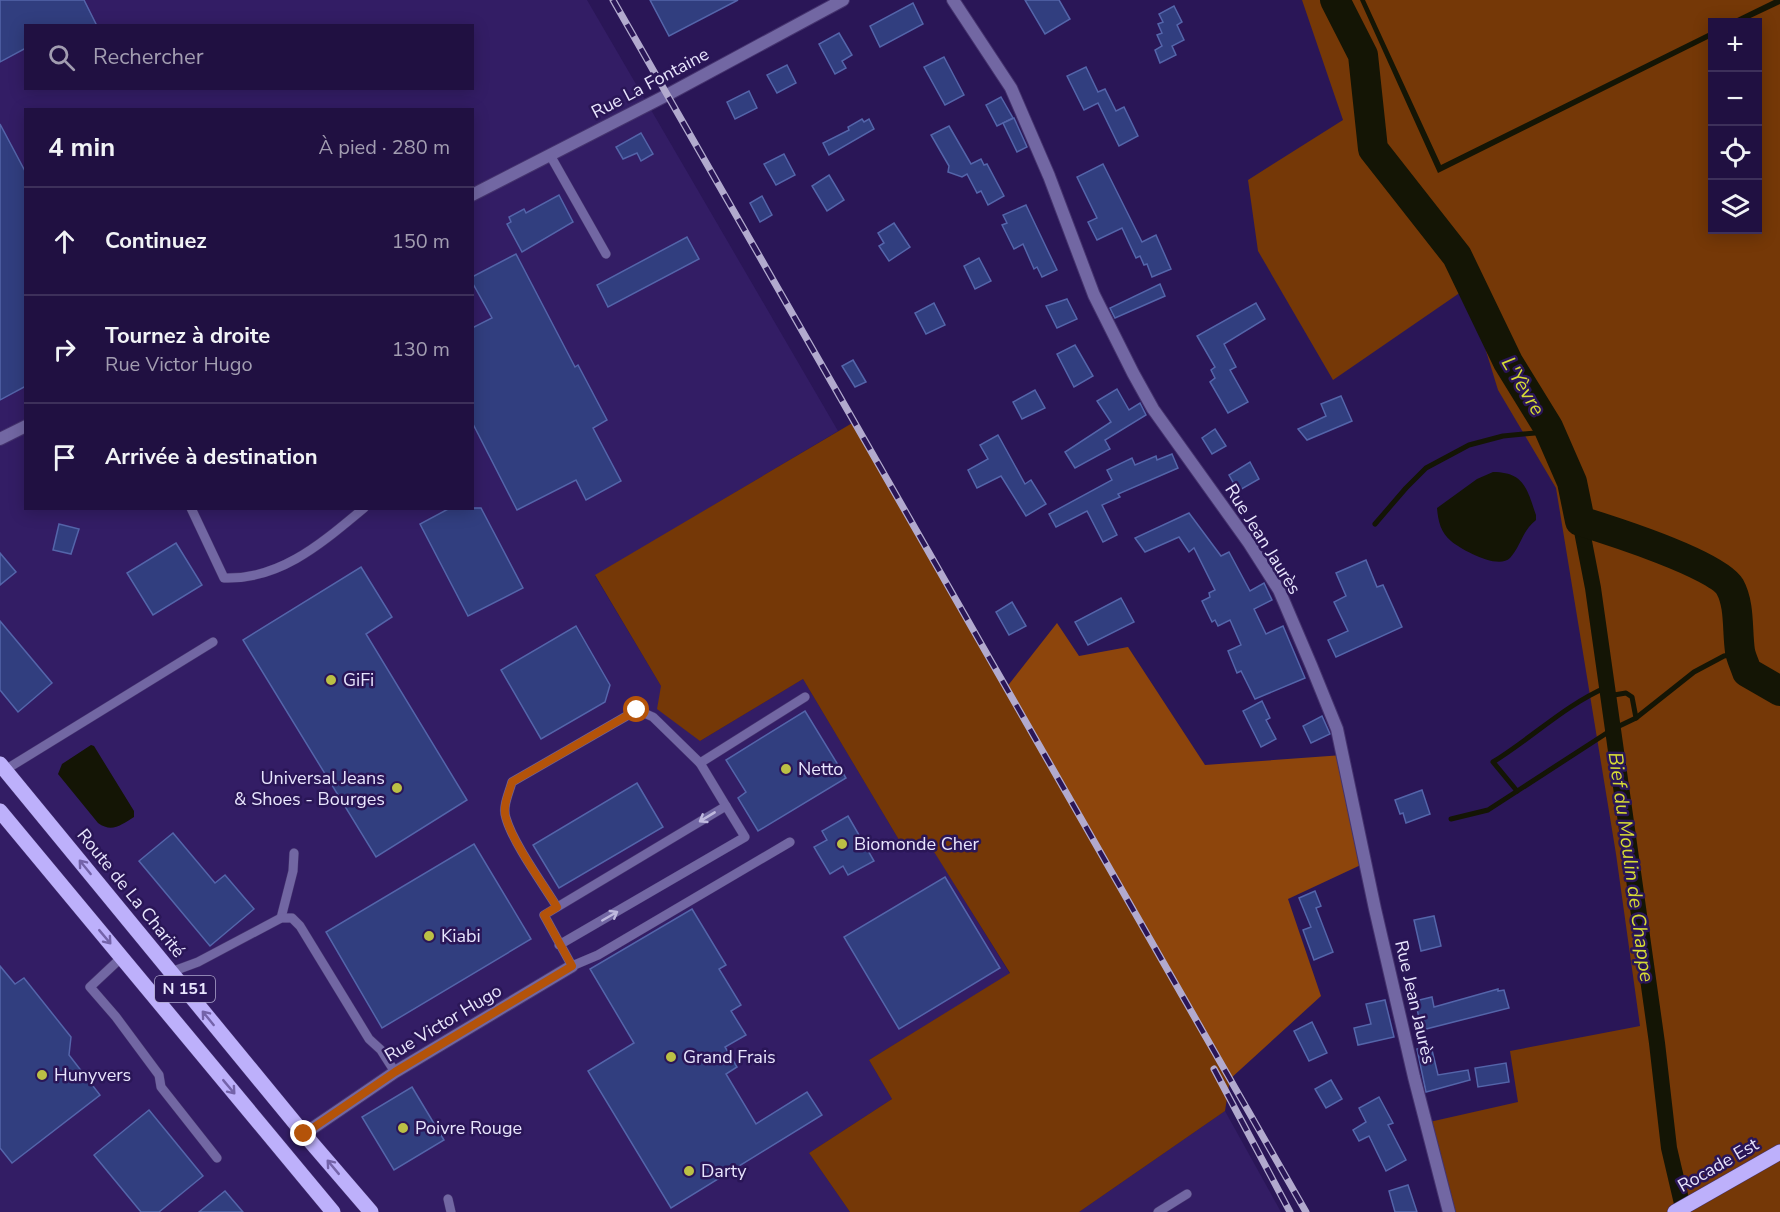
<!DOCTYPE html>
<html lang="fr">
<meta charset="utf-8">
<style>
body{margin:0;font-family:"Nunito Sans",sans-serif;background:#281948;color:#f1f3f6}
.controls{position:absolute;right:18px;top:18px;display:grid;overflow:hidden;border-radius:0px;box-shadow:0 3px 15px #0003}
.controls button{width:54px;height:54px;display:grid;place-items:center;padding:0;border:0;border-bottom:2px solid #3d305a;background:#201041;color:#f1f3f6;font:30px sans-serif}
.stop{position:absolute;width:18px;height:18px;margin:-14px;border:4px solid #b45309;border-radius:50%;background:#fff}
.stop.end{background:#b45309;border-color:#fff;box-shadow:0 2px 6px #0008}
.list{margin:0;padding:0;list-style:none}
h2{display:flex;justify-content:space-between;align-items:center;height:78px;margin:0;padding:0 24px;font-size:26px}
h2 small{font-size:20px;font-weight:400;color:#a29db1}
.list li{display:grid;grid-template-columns:39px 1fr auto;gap:18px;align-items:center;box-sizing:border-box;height:108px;padding:0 24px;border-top:2px solid #3d305a}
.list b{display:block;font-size:22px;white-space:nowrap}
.list p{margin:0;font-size:20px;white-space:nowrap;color:#a29db1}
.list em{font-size:20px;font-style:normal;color:#a29db1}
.icon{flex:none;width:33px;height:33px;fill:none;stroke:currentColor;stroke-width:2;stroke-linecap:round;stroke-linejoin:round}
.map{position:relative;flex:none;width:1780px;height:1212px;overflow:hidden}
.search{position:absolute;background:#201041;box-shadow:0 3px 15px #0003;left:24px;top:24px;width:450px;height:66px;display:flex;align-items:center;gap:15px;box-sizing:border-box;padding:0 21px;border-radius:0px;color:#a29db1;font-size:22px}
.panel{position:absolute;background:#201041;box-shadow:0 3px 15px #0003;left:24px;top:108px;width:450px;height:402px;border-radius:0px}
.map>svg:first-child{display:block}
.built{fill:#331d65;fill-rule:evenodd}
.green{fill:#753807;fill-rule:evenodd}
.forest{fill:#8d450c}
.water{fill:#141505}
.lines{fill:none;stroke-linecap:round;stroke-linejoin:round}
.stream{stroke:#141505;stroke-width:5}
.canal{stroke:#141505;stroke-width:16}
.river{stroke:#141505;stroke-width:30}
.building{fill:#313e7f;stroke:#5465aa;stroke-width:1.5}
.lane-casing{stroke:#45336e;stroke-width:10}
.street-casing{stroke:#45336e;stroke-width:14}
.primary-casing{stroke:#45336e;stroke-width:16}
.lane{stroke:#7267a3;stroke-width:9}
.street{stroke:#7267a3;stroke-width:12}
.primary{stroke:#bdb0fb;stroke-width:15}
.rail-casing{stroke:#b2aace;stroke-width:7}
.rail{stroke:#2a1657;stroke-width:4.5;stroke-dasharray:14;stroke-linecap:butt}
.oneway{stroke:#bfb9de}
.oneway2{stroke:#7463a9}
.route{stroke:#b45309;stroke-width:8}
.poi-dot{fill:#bbc045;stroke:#2a1657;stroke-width:2}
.labels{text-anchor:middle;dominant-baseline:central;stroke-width:5;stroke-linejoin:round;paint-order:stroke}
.shield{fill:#2a1657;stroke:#afa7cb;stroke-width:1.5}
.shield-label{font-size:16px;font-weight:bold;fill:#e8e5fd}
.street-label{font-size:18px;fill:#e8e5fd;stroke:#2a1657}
.poi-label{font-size:18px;fill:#e8e5fd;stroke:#2a1657;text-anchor:start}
.water-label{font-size:20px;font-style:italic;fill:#d7dc35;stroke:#2a1657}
</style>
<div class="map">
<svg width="1780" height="1212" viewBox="0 0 1780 1212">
<rect width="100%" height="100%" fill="#2a1657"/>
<!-- built -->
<g class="built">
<path d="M0 0H587L838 431 595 576 661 686 700 741 803 679 905 850 926 838 1010 974 869 1060 892 1099 809 1153 850 1212H0ZM26 26H472V88H26ZM26 110H472V508H26Z"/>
<polygon points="1225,1111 1281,1212 1079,1212"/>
</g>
<!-- green -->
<g class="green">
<path d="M1302 0H1780V1212H1449L1425 1123 1518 1102 1510 1051 1640 1026 1616 854 1556 488 1498 390 1475 315 1461 292 1333 380 1258 251 1248 180 1343 120ZM1712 22H1758V230H1712Z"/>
<polygon points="854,422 1230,1079 1225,1111 1079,1212 850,1212 809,1153 892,1099 869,1060 1010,973 926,839 905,850 803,679 700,741 657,709 661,686 595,575"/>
</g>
<!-- forest -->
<polygon class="forest" points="1057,623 1079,656 1128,647 1205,765 1343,755 1365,863 1288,899 1321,996 1230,1079 1006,688"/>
<!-- water -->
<g class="water">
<polygon points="1360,0 1365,0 1441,165 1712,31 1712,37 1438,173"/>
<polygon points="1774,0 1780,0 1780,4 1742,22 1729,22"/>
<path d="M1493 472C1525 472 1527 490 1536 515V520C1522 531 1521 546 1510 558 1498 570 1462 550 1451 541 1441 533 1438 521 1437 508L1477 479Z"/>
<path d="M91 745 94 746 134 811V817C121 825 112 833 98 823L58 774 62 764Z"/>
</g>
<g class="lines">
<!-- stream -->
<g class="stream">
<polyline points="1375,524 1406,488 1426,468 1469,445 1503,436 1535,433 1548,427"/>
<polyline points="1608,696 1626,693 1632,697 1636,718"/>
<path d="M1517 791 1493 762C1532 738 1565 705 1607 687"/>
<polyline points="1451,819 1488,810 1613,729 1636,718 1694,672 1724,656 1741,653"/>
</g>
<!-- canal -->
<polyline class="canal" points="1580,521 1593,588 1607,687 1657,1043 1669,1148 1684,1212"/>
<!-- river -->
<path class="river" d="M1335 0 1363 55 1373 149 1457 256 1508 362 1548 427 1572 482 1580 521C1609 530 1717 564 1730 587 1740 605 1737 631 1740 651 1741 658 1745 665 1747 672L1780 691"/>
</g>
<!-- building -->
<g class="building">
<polygon points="0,0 84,0 97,26 26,26 26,48 0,62"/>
<polygon points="650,0 738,0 669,36"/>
<polygon points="1025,0 1059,0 1070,19 1045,34"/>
<polygon points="913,3 923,24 880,47 870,26"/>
<polygon points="1174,6 1182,22 1177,25 1184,40 1172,46 1176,55 1160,63 1155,50 1162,46 1157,35 1162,33 1158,24 1163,22 1159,14"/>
<polygon points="839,33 852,55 842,61 846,68 835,74 819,44"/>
<polygon points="944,57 964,95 945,105 924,67"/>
<polygon points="787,65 796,83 777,93 767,75"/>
<polygon points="1086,67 1098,92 1105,89 1116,111 1124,107 1138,136 1119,146 1098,103 1084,110 1067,76"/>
<polygon points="749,91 757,108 735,119 727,102"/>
<polygon points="1001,97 1013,118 997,126 986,105"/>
<polygon points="1014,118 1027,147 1017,152 1003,123"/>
<polygon points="862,119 864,122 869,119 874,129 829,155 823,143 849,130 848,127"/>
<polygon points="0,124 26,173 26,386 0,400"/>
<polygon points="949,126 971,164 981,159 984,165 987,164 1004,196 988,205 981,191 977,193 967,174 962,177 948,172 949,166 931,135"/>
<polygon points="641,133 653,154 641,161 637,153 623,159 616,147"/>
<polygon points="784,154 795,175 776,185 764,164"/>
<polygon points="1103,164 1142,242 1156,235 1171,269 1152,277 1147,264 1144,265 1140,256 1136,258 1122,228 1097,240 1088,222 1097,218 1077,177"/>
<polygon points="829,175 844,200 827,211 812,186"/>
<polygon points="559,195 573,222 522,252 507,224 511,222 509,217 524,209 526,213"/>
<polygon points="762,196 772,215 760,222 750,203"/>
<polygon points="1026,205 1057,270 1042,277 1037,267 1034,269 1023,244 1014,249 1002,225 1007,223 1003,215"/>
<polygon points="894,223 910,247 889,261 879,246 884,243 878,233"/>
<polygon points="687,237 699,259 608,307 597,285"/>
<polygon points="516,254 575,367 578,365 607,420 593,428 621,481 586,500 576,480 517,510 472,422 472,328 492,318 472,282 472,277"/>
<polygon points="979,258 991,281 975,289 964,266"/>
<polygon points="1160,284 1165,296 1115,318 1110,308"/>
<polygon points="1067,299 1077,319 1057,328 1046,306"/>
<polygon points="934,303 945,325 926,334 915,313"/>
<polygon points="1256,303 1265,319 1224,344 1236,367 1230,370 1248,402 1228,413 1210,382 1215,378 1211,370 1215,367 1197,336"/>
<polygon points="1075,345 1093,376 1074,387 1057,354"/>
<polygon points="853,360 866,382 855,387 842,366"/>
<polygon points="1117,389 1129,410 1140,403 1146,415 1105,440 1110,449 1075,468 1065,452 1111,422 1097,401"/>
<polygon points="1035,390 1045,408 1022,419 1013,402"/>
<polygon points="1341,396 1352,421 1307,440 1298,429 1326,416 1321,404"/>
<polygon points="1215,429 1226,446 1212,454 1202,438"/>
<polygon points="998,435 1025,484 1031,480 1046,504 1026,516 1001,476 977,488 968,470 988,459 980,445"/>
<polygon points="1172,454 1178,468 1118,494 1120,497 1102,505 1117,535 1103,542 1087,511 1056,527 1049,514 1112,480 1107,470 1132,458 1135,465 1156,456 1157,460"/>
<polygon points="1250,462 1259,479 1238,491 1229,475"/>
<polygon points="450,508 481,508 523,588 468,616 420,524"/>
<polygon points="1189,513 1221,556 1229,552 1250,591 1264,583 1272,600 1254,609 1266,634 1283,626 1305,678 1255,699 1241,671 1237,673 1228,651 1241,645 1230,620 1218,626 1215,620 1212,622 1202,601 1210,597 1209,593 1215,590 1194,548 1189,552 1179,537 1145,552 1135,538"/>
<polygon points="59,524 79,529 71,554 53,550"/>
<polygon points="176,543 202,585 153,615 127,573"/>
<polygon points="0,553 16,572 0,585"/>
<polygon points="1366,560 1377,587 1383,585 1402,627 1336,657 1328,640 1348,631 1334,602 1346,596 1336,573"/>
<polygon points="361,567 392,617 366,634 467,800 376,857 243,640"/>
<polygon points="1121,598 1134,622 1088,645 1075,622"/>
<polygon points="1012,602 1026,626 1009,635 996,612"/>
<polygon points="0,621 52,683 18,712 0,690"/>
<polygon points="576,626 610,685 605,702 541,739 501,670"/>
<polygon points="1262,701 1270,718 1266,720 1276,739 1261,747 1243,711"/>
<polygon points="805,711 846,778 758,831 738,798 746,792 726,760"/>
<polygon points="1322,716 1330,734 1311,743 1303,726"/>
<polygon points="637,783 663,827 559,888 533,845"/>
<polygon points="1422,790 1430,814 1406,823 1403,813 1400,814 1395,800"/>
<polygon points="848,816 874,861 848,875 843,866 830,874 814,847 827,840 822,831"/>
<polygon points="173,833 215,883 225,875 254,909 210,946 139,861"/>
<polygon points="474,844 531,939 382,1028 326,932"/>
<polygon points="945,877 1000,968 899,1029 844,937"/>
<polygon points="1315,891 1321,906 1316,908 1333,952 1314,960 1303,930 1311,927 1299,898"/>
<polygon points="692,909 726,965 719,969 741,1005 731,1011 746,1035 725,1047 737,1067 726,1074 756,1124 807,1092 822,1115 671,1208 588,1071 634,1043 590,969"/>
<polygon points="1434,916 1441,946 1421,951 1414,920"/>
<polygon points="0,966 15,984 24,978 71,1037 69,1055 100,1095 12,1163 0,1148"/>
<polygon points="1498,989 1498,991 1504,990 1509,1008 1422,1030 1415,1001 1432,997 1434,1007"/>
<polygon points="1385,1000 1394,1037 1358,1045 1354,1028 1371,1024 1366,1004"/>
<polygon points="1312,1022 1327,1053 1309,1061 1294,1031"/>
<polygon points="1431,1046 1438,1075 1468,1070 1470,1080 1426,1092 1417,1049"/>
<polygon points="1506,1063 1509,1082 1478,1087 1475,1068"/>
<polygon points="1331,1080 1342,1099 1326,1108 1315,1089"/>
<polygon points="412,1087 444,1140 394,1170 362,1117"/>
<polygon points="1379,1097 1393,1123 1388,1125 1406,1160 1386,1171 1369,1136 1359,1141 1353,1130 1366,1122 1359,1108"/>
<polygon points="149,1110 203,1176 159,1212 141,1212 94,1155"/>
<polygon points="1408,1185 1417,1212 1395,1212 1389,1191"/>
<polygon points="225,1191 243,1212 199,1212"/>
</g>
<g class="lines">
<!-- lane casing -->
<g class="lane-casing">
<g id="lane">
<polyline points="550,155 606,254"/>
<path d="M191 508 224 578C281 580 323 542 364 508"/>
<polyline points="5,770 213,642"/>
<polyline points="726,806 700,763 805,697"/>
<path d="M557 907C543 884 513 843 506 818 502 807 509 793 512 782L637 710 653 717 700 763"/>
<polyline points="281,918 293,871 294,853"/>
<polyline points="559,945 745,837 726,806 544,915 572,966 598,955 790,842"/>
<polyline points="122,957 90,987 116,1017 159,1075 161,1087 217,1158"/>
<polyline points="171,972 198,962 281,918 292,918 300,926 369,1039 381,1050 395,1072"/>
<polyline points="448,1199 451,1212"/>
<polyline points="1158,1212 1187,1194"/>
</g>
</g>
<!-- street casing -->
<g class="street-casing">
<g id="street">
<polyline points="953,0 1011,88 1049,176 1094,295 1133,373 1153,409 1249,543 1279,590 1311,665 1337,729 1375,909 1414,1077 1449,1212"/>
<polyline points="472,195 667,95 843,0"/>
<polyline points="0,439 26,426"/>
<polyline points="304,1134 395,1072 572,966"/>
</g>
</g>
<!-- primary casing -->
<g class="primary-casing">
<g id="primary">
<polyline points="0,764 304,1134 371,1212"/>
<polyline points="0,811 333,1212"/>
<polyline points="1675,1212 1780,1152"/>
</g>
</g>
<!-- lane -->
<use href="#lane" class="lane"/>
<!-- street -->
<use href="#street" class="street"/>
<!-- primary -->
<use href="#primary" class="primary"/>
<!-- rail casing -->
<g class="rail-casing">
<g id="rail">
<polyline points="613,0 1306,1212"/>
<polyline points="1214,1069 1290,1212"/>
</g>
</g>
<!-- rail -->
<use href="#rail" class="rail"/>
</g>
<!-- one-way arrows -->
<defs><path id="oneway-shaft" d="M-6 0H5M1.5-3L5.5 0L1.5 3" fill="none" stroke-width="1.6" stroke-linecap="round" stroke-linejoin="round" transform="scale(1.5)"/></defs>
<g class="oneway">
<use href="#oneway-shaft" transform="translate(707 817) rotate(149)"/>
<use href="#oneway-shaft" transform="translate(610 916) rotate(-30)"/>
</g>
<g class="oneway2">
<use href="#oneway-shaft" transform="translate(85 867) rotate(-129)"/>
<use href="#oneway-shaft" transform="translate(105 937) rotate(50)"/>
<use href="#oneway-shaft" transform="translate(208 1018) rotate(-129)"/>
<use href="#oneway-shaft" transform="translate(229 1087) rotate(50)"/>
<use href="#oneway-shaft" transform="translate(333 1167) rotate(-130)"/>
</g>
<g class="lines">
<!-- route -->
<path class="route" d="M304 1134 395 1072 572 966 544 915 557 907C543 884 513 843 506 818 502 807 509 793 512 782L637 710"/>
</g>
<!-- markers -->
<g class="poi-dot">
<circle cx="331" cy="680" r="6"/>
<circle cx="786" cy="769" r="6"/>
<circle cx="397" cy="788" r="6"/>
<circle cx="842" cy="844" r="6"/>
<circle cx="429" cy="936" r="6"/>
<circle cx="671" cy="1057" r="6"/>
<circle cx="42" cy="1075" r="6"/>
<circle cx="403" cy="1128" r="6"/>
<circle cx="689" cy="1171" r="6"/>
</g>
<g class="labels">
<!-- shield labels -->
<rect class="shield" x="155" y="976" width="60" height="26" rx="4.5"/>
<g class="shield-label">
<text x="185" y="989">N 151</text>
</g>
<!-- street labels -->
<g class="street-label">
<text transform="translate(650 83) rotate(-28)">Rue La Fontaine</text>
<text transform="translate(1263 539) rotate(58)">Rue Jean Jaurès</text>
<text transform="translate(131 893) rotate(51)">Route de La Charité</text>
<text transform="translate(1415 1002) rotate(77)">Rue Jean Jaurès</text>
<text transform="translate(443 1023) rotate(-31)">Rue Victor Hugo</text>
<text transform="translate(1718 1165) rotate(-30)">Rocade Est</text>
</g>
<!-- poi labels -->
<g class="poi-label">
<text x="343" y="680">GiFi</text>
<text x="798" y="769">Netto</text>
<text x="385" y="778" text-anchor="end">Universal Jeans<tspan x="385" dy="21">&amp; Shoes - Bourges</tspan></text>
<text x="854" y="844">Biomonde Cher</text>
<text x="441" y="936">Kiabi</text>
<text x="683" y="1057">Grand Frais</text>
<text x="54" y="1075">Hunyvers</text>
<text x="415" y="1128">Poivre Rouge</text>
<text x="701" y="1171">Darty</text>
</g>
<!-- water labels -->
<g class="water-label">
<text transform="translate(1523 386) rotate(59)">L'Yèvre</text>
<text transform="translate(1631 867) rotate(82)">Bief du Moulin de Chappe</text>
</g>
</g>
</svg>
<div class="controls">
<button>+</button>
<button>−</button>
<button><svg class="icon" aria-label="locate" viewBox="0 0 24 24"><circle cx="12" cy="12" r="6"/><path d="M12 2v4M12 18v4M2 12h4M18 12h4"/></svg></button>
<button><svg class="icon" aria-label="layers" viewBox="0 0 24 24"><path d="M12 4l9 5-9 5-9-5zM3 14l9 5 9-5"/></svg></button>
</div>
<div class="stop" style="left:637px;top:710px"></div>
<div class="stop end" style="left:304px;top:1134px"></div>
<div class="search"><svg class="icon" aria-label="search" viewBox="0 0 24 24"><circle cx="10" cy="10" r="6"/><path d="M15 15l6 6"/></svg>Rechercher</div>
<section class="panel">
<h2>4 min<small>À pied · 280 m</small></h2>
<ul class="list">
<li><svg class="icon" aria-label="ahead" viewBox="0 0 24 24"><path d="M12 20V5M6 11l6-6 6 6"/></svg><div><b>Continuez</b></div><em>150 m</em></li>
<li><svg class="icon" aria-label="right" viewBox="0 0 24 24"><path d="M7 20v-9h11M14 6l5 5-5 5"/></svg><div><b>Tournez à droite</b><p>Rue Victor Hugo</p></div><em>130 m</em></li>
<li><svg class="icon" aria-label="arrive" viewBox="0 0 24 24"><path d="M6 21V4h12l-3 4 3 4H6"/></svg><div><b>Arrivée à destination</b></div></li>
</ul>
</section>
</div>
